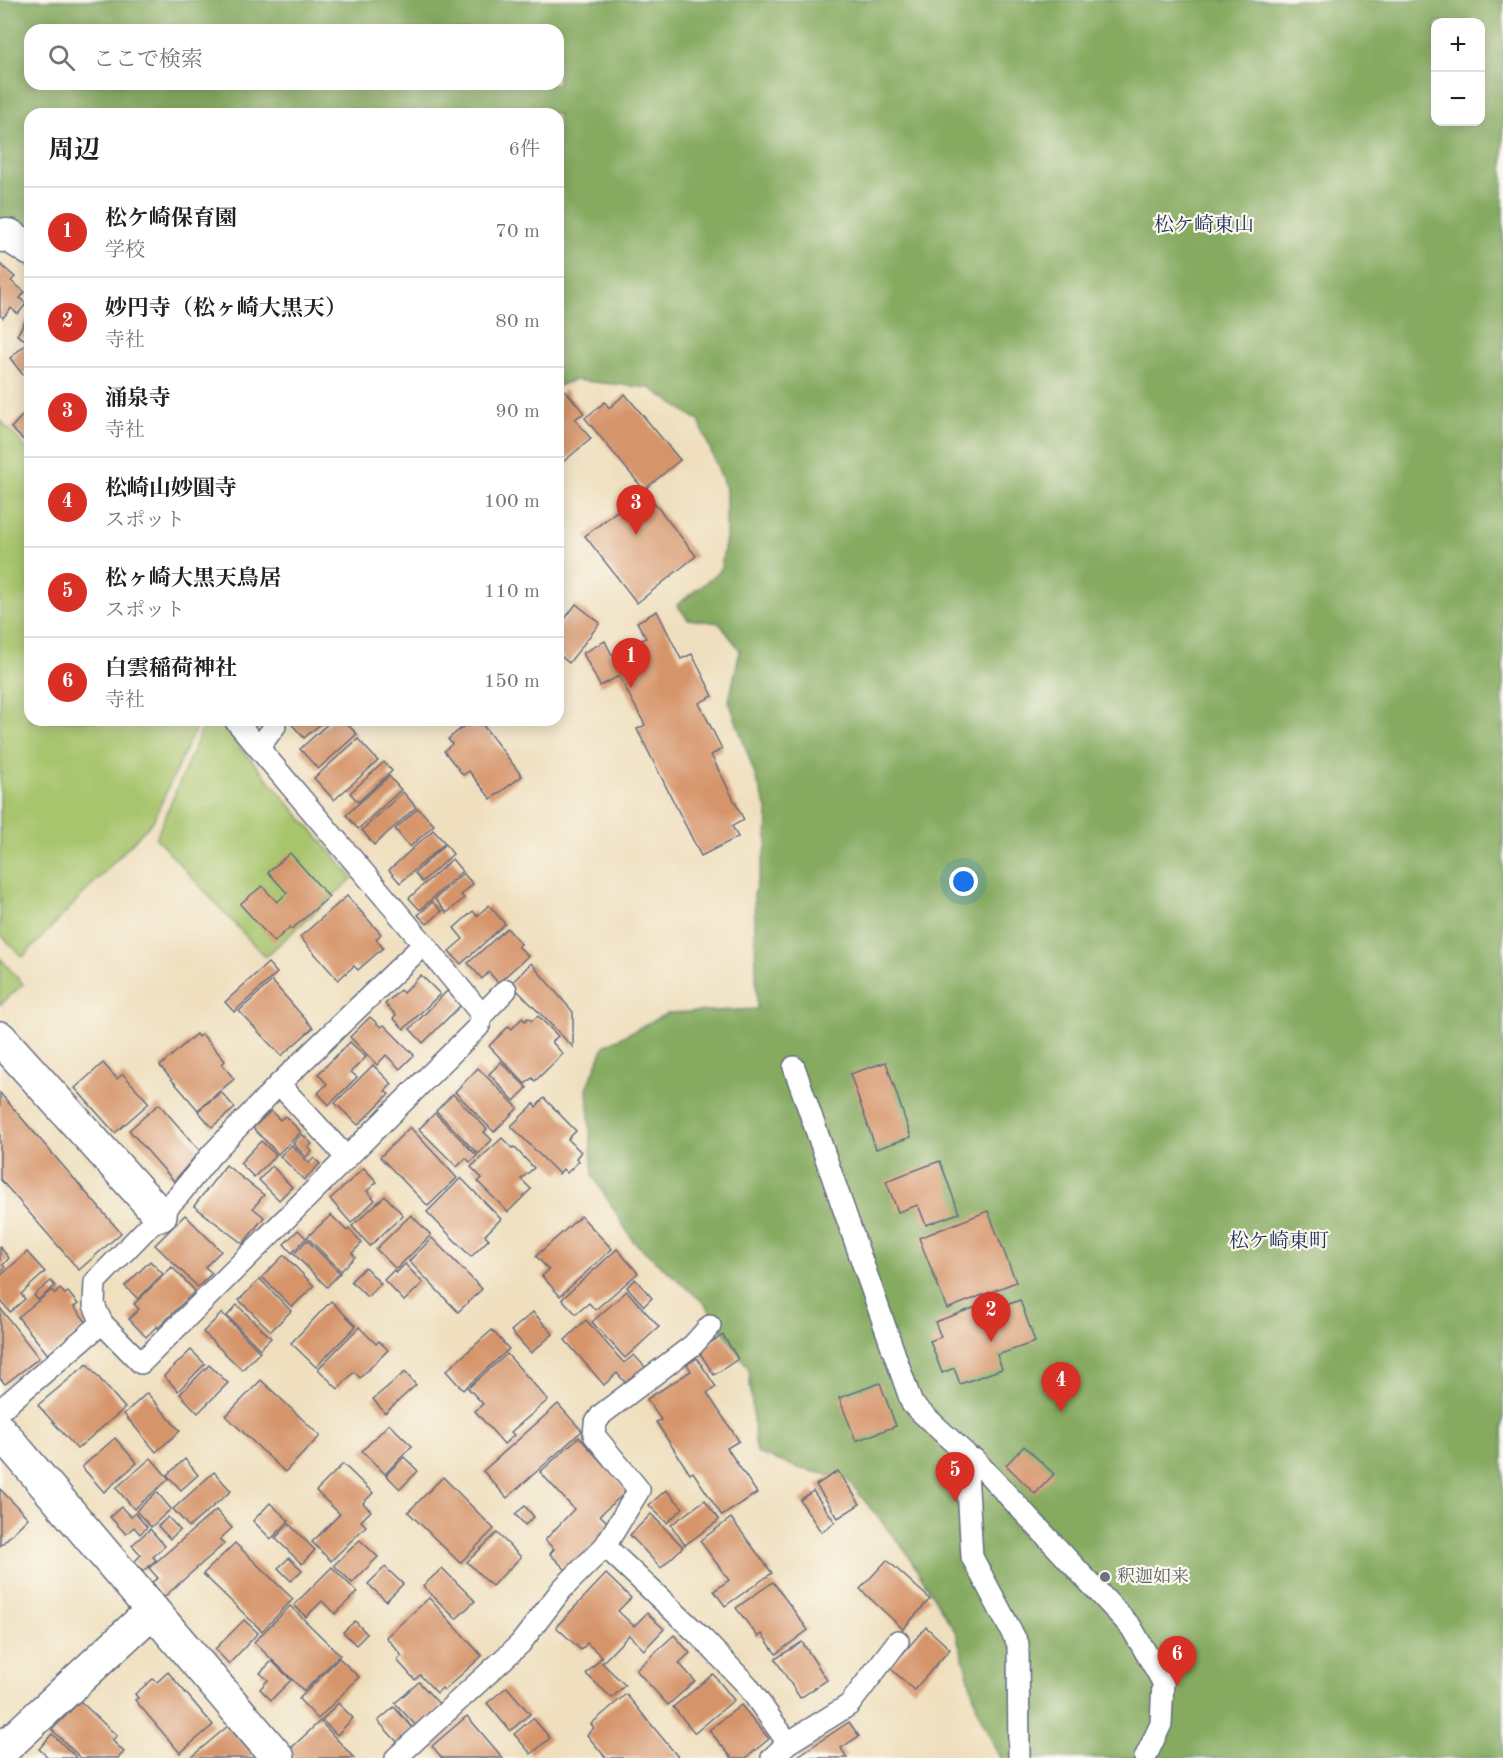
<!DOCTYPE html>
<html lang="ja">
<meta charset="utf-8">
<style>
body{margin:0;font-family:"Old Standard TT","Noto Serif JP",serif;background:#f2f2f2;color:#202124}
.controls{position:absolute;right:18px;top:18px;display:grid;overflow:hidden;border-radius:12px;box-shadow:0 3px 15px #0003}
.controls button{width:54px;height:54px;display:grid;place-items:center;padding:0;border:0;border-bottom:2px solid #e0e0e0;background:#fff;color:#202124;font:30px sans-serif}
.you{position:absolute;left:964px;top:882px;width:21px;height:21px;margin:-15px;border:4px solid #fff;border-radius:50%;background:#1a73e8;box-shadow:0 0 0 9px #1a73e833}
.badge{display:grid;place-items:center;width:39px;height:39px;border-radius:50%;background:#d93025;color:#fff;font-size:20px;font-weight:700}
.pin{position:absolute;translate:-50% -50px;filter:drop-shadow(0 2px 3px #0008)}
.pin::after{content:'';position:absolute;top:32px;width:21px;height:18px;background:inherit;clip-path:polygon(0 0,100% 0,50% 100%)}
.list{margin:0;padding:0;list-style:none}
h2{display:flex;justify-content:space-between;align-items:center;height:78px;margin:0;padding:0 24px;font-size:26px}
h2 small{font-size:20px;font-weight:400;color:#757577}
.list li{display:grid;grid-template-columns:39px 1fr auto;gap:18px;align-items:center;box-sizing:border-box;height:90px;padding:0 24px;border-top:2px solid #e0e0e0}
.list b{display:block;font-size:22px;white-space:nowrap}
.list p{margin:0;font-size:20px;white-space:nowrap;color:#757577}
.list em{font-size:20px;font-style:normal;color:#757577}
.icon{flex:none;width:33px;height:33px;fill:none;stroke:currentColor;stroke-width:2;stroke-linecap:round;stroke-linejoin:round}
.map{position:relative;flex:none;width:1503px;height:1758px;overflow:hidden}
.search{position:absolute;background:#fff;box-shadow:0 3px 15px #0003;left:24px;top:24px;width:540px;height:66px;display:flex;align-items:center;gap:15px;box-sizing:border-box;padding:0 21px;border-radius:18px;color:#757577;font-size:22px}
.panel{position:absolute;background:#fff;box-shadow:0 3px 15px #0003;left:24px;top:108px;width:540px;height:618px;border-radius:18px}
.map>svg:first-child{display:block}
.green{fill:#a7c56d;stroke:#617a66;stroke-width:1.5}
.forest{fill:#85aa60;stroke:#506c5f;stroke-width:1.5;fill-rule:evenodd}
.building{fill:#d6946b}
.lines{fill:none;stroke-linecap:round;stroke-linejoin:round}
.service-casing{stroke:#656d80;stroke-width:24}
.minor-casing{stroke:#656d80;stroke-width:36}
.service{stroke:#fff;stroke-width:21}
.minor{stroke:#fff;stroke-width:33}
.worship-dot{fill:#6b7280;stroke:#fbf7ec;stroke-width:2}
.labels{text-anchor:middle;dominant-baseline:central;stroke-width:4.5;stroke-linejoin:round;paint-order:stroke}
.worship-label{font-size:18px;fill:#5b616d;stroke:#fbf7ec;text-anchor:start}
.neighbourhood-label{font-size:20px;fill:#1b2f5e;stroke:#fbf7ec}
</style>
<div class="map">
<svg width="1503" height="1758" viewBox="0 0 1503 1758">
<rect width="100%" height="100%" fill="#fbf7ec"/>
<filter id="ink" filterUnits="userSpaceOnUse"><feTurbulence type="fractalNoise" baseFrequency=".0167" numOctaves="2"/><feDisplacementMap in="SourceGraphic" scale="12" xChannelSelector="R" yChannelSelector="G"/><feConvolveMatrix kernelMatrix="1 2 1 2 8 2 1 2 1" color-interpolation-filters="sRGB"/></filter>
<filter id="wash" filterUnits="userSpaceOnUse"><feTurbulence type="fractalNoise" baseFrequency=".008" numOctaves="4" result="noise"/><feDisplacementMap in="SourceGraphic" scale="24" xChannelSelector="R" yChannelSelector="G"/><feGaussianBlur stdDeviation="1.35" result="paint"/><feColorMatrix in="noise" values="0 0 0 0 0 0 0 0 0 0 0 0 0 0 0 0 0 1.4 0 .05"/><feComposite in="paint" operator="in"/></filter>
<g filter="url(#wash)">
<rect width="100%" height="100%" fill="#efdfbe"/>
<!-- green -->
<g class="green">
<polygon points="0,420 30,452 30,720 199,720 153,821 23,957 0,934"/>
<polygon points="206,720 217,720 353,878 265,957 156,838"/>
<polygon points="0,958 23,984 0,1005"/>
</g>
<!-- forest -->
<path class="forest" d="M0 0H1503V1758H1000L978 1711 956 1633 906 1552 847 1479 802 1469 756 1453 749 1369 704 1303 633 1241 593 1176 587 1088 604 1046 668 1013 757 1009 754 895 767 843 768 812 729 701 740 650 719 623 688 619 677 605 720 571 726 538V489L699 421 650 388 575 380 558 386V114H30V235L0 229ZM1436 22H1480V122H1436ZM30 30H558V84H30Z"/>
<g id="blocks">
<!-- building -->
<g class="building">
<polygon points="0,264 15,277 11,281 25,292 20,298 26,304 18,314 11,308 3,318 0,315"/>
<polygon points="27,318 30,319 30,343 17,335"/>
<polygon points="25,345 30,351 30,369 23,375 10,358"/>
<polygon points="565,390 584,413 575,419 591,439 558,466 558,396"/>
<polygon points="625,394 680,460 644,490 585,418 605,402 609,408"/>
<polygon points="23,415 30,421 30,446 11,428"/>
<polygon points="644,490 696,556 637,603 585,536"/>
<polygon points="576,604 600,623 569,663 558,654 558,628"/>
<polygon points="657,611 681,659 692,654 713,696 699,703 722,749 711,755 744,820 732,826 738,837 701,856 637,729 645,725 619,676 600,686 583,653 605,641 612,655 646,638 637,622"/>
<polygon points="288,720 325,720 304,738"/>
<polygon points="332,720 343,720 357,734 318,769 300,749"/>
<polygon points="472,720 479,720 522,776 491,799 469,771 463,775 444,751 452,744 448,739"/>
<polygon points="358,739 378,761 334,800 314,778"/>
<polygon points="384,762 392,771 358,802 350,793"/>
<polygon points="389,776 401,790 358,829 346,815"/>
<polygon points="403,792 416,807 374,845 362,830"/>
<polygon points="418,808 434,825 410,847 395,829"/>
<polygon points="433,830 445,843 400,883 389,870"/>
<polygon points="445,844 453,854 422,882 415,873"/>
<polygon points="290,853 329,897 292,929 290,927 274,942 240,904 262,886 277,902 287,893 268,872"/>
<polygon points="452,859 462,871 420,910 409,898"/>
<polygon points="463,873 473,884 461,895 464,898 447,913 435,899"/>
<polygon points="347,896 381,934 376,939 383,948 358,970 354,966 338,980 300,937"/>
<polygon points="432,902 442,911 427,924 418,915"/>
<polygon points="489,905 505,924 461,964 449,951 463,939 454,928 473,911 477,916"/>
<polygon points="507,928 521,944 518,946 528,956 498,983 489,972 482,979 468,963"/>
<polygon points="268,963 277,973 234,1012 225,1002"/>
<polygon points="531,963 573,1012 573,1047 511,984"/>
<polygon points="421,975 440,994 404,1029 393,1018 396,1015 385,1004 400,990 403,993"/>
<polygon points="272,981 313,1028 281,1056 239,1011"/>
<polygon points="447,991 461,1005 423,1043 410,1029"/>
<polygon points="538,1016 558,1036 552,1042 563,1054 535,1081 532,1078 525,1084 489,1046 509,1026 512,1029 522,1018 525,1021 528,1018 532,1021"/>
<polygon points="370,1017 381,1027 384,1025 414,1055 400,1069 386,1055 377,1065 350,1037"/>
<polygon points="196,1034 198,1037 202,1034 225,1061 222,1064 234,1079 198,1110 160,1066"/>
<polygon points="350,1042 366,1057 351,1072 357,1077 329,1105 318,1093 327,1084 318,1074"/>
<polygon points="501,1062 527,1088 514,1101 489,1074"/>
<polygon points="886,1062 911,1137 876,1149 850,1074"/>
<polygon points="103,1063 117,1079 123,1074 149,1103 115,1133 75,1088"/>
<polygon points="373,1065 392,1084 385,1091 389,1094 358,1125 335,1103"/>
<polygon points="478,1068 518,1108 494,1132 455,1092"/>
<polygon points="221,1092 235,1108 212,1127 198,1111"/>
<polygon points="0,1093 121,1233 79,1270 0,1179"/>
<polygon points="453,1094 487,1129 484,1132 492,1140 478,1154 436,1111"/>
<polygon points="544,1098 576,1131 568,1139 581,1152 576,1158 579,1161 567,1173 563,1169 559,1174 511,1126 534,1104 536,1107"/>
<polygon points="159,1104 200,1151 174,1181 129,1130"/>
<polygon points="271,1111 280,1120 285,1116 301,1132 278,1154 253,1128"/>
<polygon points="435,1113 477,1156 470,1162 466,1158 457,1167 419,1129"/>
<polygon points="410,1127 457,1178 428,1206 380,1157"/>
<polygon points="302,1134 312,1144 308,1147 312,1151 306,1157 293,1143"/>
<polygon points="502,1138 512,1148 514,1147 534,1168 521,1179 531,1189 508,1212 478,1182 482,1178 471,1167"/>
<polygon points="261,1141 276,1155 254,1177 240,1163"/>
<polygon points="292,1145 309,1163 314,1158 320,1164 304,1180 280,1156"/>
<polygon points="940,1161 959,1213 926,1225 918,1205 898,1212 886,1181"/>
<polygon points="226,1165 264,1195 253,1208 264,1217 243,1244 194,1206"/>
<polygon points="272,1166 292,1187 279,1200 259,1180"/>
<polygon points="364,1168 377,1182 367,1191 375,1200 351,1223 330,1199"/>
<polygon points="461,1178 501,1219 485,1235 489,1239 471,1257 427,1212"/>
<polygon points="385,1196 403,1215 370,1246 352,1226"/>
<polygon points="988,1211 1016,1282 947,1309 919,1238"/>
<polygon points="185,1215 221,1251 205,1267 212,1273 198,1287 155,1245"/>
<polygon points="331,1215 347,1231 349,1229 362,1243 352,1253 355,1257 341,1271 307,1237"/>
<polygon points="411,1215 431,1235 396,1269 376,1249"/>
<polygon points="581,1216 612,1249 560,1296 542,1276 549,1270 536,1256"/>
<polygon points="298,1230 306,1238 292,1253 284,1244"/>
<polygon points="432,1238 482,1289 458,1312 409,1261"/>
<polygon points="307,1240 340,1273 327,1287 294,1254"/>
<polygon points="0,1247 9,1258 3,1265 5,1268 0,1273"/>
<polygon points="617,1249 638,1273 595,1310 589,1303 576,1314 562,1299"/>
<polygon points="27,1252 45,1272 21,1294 25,1299 10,1312 0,1300 0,1276"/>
<polygon points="284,1255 314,1286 292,1307 262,1277"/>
<polygon points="150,1261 163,1274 138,1299 125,1286"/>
<polygon points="405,1264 423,1283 404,1301 384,1280 394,1270 396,1273"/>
<polygon points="172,1267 195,1291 158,1328 157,1326 146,1337 129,1319 139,1309 134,1304"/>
<polygon points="365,1267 381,1284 367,1297 351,1281"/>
<polygon points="260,1279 291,1311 271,1331 239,1300"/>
<polygon points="635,1279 652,1298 644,1306 627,1287"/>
<polygon points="51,1281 55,1286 38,1300 34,1295"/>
<polygon points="60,1289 65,1294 68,1292 78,1304 74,1307 88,1324 49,1356 18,1317 52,1290 55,1294"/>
<polygon points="627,1291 659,1327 625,1358 592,1322"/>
<polygon points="1020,1300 1035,1342 997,1355 1002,1369 960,1384 954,1368 942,1373 930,1341 941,1337 935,1322 984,1304 987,1312"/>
<polygon points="331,1301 356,1326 316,1367 291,1343"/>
<polygon points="237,1305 271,1338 260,1349 227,1316"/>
<polygon points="0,1308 39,1358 5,1384 0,1378"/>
<polygon points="533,1312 553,1334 531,1353 511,1331"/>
<polygon points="222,1313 260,1352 242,1370 203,1332"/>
<polygon points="586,1320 624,1363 634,1355 647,1369 628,1386 617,1373 604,1385 565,1340"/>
<polygon points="359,1327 376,1344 379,1341 388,1350 360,1378 354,1372 338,1389 318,1369"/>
<polygon points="492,1330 509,1349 463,1390 446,1371"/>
<polygon points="723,1335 738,1359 714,1375 698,1350"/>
<polygon points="191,1350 205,1364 178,1391 164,1376"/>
<polygon points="507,1354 548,1400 511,1432 514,1435 504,1444 475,1411 483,1404 468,1388"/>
<polygon points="697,1358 716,1387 707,1393 739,1441 727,1448 757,1493 722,1516 693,1472 690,1474 656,1422 661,1420 647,1399 691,1371 687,1364"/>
<polygon points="87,1364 125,1408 77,1449 38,1405"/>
<polygon points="209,1365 228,1383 198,1413 180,1394"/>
<polygon points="405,1372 416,1385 385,1413 373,1399"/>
<polygon points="261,1380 320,1436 285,1472 226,1416"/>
<polygon points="880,1383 896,1426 856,1441 839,1398"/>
<polygon points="147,1393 180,1431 156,1452 124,1414"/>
<polygon points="558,1404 582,1431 507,1498 483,1471"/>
<polygon points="389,1424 412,1446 385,1474 362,1451"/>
<polygon points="579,1437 627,1491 600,1515 612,1527 567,1571 550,1554 554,1549 545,1540 574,1509 540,1472"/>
<polygon points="115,1438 137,1463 104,1492 82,1467"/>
<polygon points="1024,1446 1054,1474 1035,1494 1006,1465"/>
<polygon points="404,1457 418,1471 400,1489 386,1475"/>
<polygon points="151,1458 169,1479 134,1509 116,1488"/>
<polygon points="185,1459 198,1475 181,1490 167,1475"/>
<polygon points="343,1464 373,1493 363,1503 371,1511 361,1521 366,1526 331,1561 312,1542 340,1514 316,1491"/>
<polygon points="838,1471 860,1504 838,1518 816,1485"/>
<polygon points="214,1472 231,1491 189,1527 173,1509"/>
<polygon points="443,1477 494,1529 460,1563 408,1512"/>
<polygon points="0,1489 28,1518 0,1546"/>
<polygon points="666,1490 683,1508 667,1523 649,1505"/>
<polygon points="813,1491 835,1522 821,1532 800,1500"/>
<polygon points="157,1492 171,1509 151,1527 136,1511"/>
<polygon points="705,1500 719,1520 685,1545 671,1525"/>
<polygon points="270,1503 289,1521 271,1539 253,1521"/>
<polygon points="525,1506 534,1517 525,1525 515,1514"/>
<polygon points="121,1507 131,1517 135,1513 147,1527 140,1534 134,1527 126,1534 110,1517"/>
<polygon points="216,1510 232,1528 220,1539 224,1544 164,1597 152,1582 158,1578 149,1568"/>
<polygon points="651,1514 683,1547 661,1568 630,1535"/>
<polygon points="168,1517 180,1530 170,1539 158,1526"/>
<polygon points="731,1518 772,1573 725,1606 714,1591 729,1580 700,1541"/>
<polygon points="289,1524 315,1550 302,1564 275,1538"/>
<polygon points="150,1529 165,1546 153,1557 156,1560 143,1571 134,1562 141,1555 132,1545"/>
<polygon points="497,1533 521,1557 492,1586 467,1562"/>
<polygon points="360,1540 378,1557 352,1583 334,1565"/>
<polygon points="235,1543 293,1599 262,1631 203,1574"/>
<polygon points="289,1558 302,1570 291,1581 278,1568"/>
<polygon points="887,1560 930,1599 903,1629 860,1589"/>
<polygon points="332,1567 357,1592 335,1614 322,1601 306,1617 294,1605"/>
<polygon points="385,1567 403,1584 386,1601 368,1584"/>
<polygon points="442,1568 475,1601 456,1619 423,1586"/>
<polygon points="606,1574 631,1598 618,1611 634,1626 647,1613 664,1629 644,1650 629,1635 602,1663 625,1685 612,1698 586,1674 602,1657 587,1643 581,1650 556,1627"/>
<polygon points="773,1582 808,1630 776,1654 762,1634 758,1637 736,1608"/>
<polygon points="429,1598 482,1656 444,1690 442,1688 437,1693 420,1675 415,1680 397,1660 402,1656 386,1637"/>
<polygon points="290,1606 340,1655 304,1691 254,1642"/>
<polygon points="244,1620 258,1633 229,1664 215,1649"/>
<polygon points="355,1621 367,1634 356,1645 343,1632"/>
<polygon points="926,1627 950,1649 914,1690 890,1668"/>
<polygon points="674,1635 690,1653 679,1663 695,1681 668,1705 636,1670"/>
<polygon points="802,1642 827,1680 800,1698 775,1659"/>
<polygon points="339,1658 359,1677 318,1719 299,1699"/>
<polygon points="272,1661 291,1680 271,1700 260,1689 268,1680 260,1673"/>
<polygon points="168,1672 213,1725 180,1753 135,1700 138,1698 135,1694 153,1679 157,1682"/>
<polygon points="713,1674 734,1700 695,1733 673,1707"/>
<polygon points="419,1682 442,1707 418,1728 395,1703"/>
<polygon points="507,1687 530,1714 510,1731 487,1703"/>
<polygon points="626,1694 679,1758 606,1758 587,1735 594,1728 591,1724"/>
<polygon points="80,1701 117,1736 112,1740 124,1752 118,1758 81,1758 52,1730"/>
<polygon points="338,1703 353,1718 337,1735 322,1720"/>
<polygon points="741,1705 769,1739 746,1758 732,1758 709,1730"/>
<polygon points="394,1707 414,1729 398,1743 378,1721"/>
<polygon points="467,1716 503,1758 442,1758 432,1746"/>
<polygon points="533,1718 550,1738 531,1754 514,1734"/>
<polygon points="320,1721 354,1758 293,1758 287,1752"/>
<polygon points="849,1722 859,1736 841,1748 847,1758 795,1758"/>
<polygon points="228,1726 255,1758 190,1758"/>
<polygon points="52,1734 77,1758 49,1758 39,1749"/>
</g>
</g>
</g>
<g filter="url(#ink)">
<use href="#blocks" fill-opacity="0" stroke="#656d80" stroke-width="1.5"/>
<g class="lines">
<!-- service casing -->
<g class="service-casing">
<g id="service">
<polyline points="259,747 275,726"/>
<polyline points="482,1015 506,990"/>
<polyline points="794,1067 912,1404 966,1454 972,1557 1018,1644 1019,1758"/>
<polyline points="279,1084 346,1157"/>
<polyline points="102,1323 94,1305 95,1282 179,1195 211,1155 279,1084 424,944"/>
<polyline points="0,1410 102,1323 141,1363 479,1026 482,1015 424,944 235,720"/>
<polyline points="974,1459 1131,1627 1163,1682 1161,1724 1145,1758"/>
<polyline points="605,1546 703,1639 747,1685 788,1743"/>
<polyline points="396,1758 520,1644 562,1589 605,1546 639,1490 594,1435 595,1424 602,1414 693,1345 710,1326"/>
<polyline points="772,1758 788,1743 849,1705 898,1641"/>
</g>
</g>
<!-- minor casing -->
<g class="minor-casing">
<g id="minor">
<polyline points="0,235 10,236 30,249"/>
<polyline points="0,1038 160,1215"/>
<polyline points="0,1431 278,1758"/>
<polyline points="0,1752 152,1611"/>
</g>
</g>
<!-- service -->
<use href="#service" class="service"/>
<!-- minor -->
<use href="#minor" class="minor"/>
</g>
</g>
<!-- markers -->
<circle class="worship-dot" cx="1105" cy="1577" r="6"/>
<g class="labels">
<!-- worship labels -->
<g class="worship-label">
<text x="1117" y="1577">釈迦如来</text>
</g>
<!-- neighbourhood labels -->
<g class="neighbourhood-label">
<text x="1204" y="226">松ケ崎東山</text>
<text x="1279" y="1242">松ケ崎東町</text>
</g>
</g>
</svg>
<div class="controls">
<button>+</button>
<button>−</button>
</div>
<div class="you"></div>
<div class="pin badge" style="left:631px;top:688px">1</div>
<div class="pin badge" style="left:991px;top:1342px">2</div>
<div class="pin badge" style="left:636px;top:535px">3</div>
<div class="pin badge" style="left:1061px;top:1412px">4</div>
<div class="pin badge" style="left:955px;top:1502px">5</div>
<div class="pin badge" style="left:1177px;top:1686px">6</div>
<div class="search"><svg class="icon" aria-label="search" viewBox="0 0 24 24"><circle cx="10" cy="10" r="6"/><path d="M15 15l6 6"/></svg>ここで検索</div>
<section class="panel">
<h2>周辺<small>6件</small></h2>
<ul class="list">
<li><span class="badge">1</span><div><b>松ケ崎保育園</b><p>学校</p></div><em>70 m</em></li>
<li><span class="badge">2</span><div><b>妙円寺（松ヶ崎大黒天）</b><p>寺社</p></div><em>80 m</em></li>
<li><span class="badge">3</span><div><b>涌泉寺</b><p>寺社</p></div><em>90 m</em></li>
<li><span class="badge">4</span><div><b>松崎山妙圓寺</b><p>スポット</p></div><em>100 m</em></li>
<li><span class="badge">5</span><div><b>松ヶ崎大黒天鳥居</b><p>スポット</p></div><em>110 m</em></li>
<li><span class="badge">6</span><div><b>白雲稲荷神社</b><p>寺社</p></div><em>150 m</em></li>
</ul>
</section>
</div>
